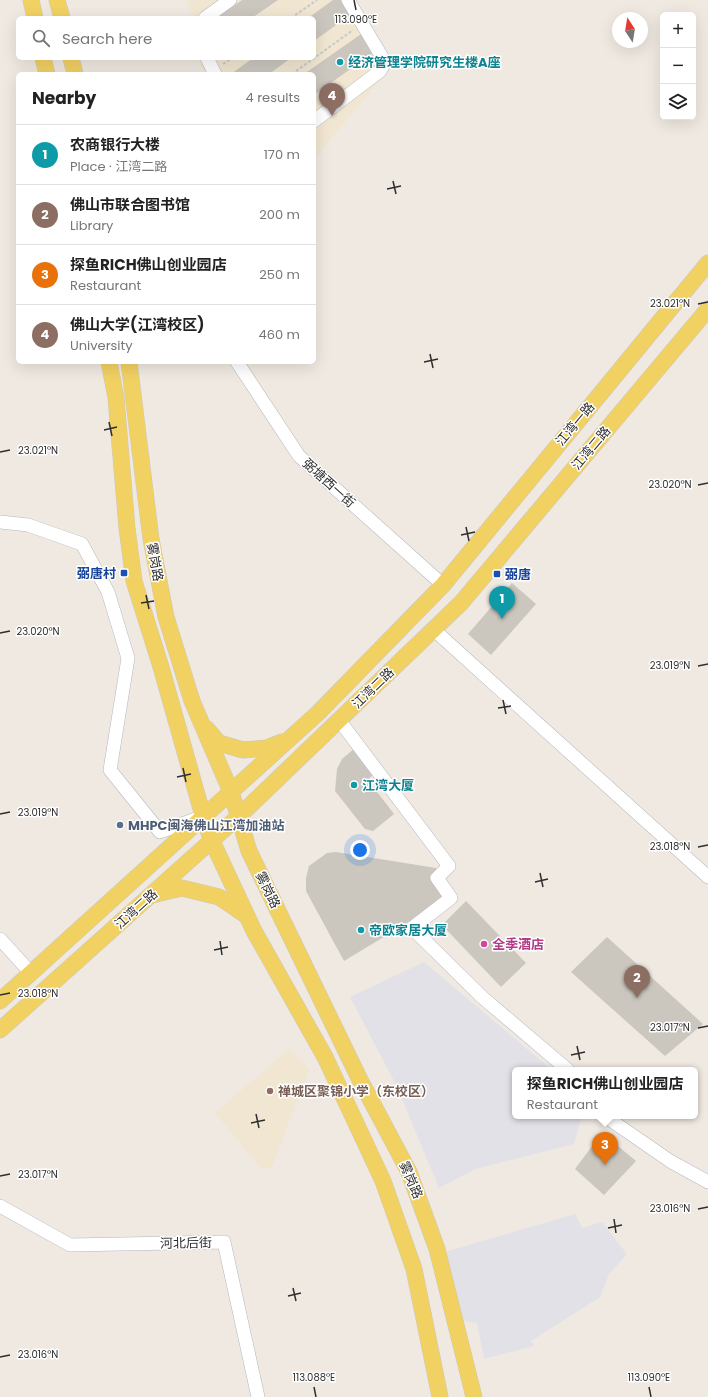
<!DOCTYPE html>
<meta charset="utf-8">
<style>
body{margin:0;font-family:Poppins,"Noto Sans SC",sans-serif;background:#f6f6f6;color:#222}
.controls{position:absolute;right:12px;top:12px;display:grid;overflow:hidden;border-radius:6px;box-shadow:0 4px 16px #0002}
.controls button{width:36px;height:36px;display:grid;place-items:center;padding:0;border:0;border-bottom:1px solid #e0e0e0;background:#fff;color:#222;font:20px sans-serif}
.compass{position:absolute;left:612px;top:12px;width:36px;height:36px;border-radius:50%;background:#fff;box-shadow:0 4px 16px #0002;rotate:348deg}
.you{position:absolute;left:360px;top:850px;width:14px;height:14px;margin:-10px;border:3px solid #fff;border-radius:50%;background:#1a73e8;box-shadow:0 0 0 6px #1a73e833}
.badge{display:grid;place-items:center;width:26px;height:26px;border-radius:50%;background:#0b8043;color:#fff;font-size:13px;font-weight:700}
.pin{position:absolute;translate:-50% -33px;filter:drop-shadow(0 1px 2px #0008)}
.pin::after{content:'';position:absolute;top:21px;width:14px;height:12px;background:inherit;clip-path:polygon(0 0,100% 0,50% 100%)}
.popup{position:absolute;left:512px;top:1067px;width:186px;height:52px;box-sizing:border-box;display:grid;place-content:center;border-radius:6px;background:#fff;filter:drop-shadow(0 1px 3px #0005);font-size:13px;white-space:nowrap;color:#767676}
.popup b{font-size:15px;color:#222}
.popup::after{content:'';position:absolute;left:50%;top:100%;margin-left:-8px;border:8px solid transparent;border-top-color:#fff}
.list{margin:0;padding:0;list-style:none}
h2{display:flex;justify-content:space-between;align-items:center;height:52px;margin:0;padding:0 16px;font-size:17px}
h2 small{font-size:13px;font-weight:400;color:#767676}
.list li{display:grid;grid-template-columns:26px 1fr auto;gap:12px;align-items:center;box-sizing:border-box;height:60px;padding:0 16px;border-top:1px solid #e0e0e0}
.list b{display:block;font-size:15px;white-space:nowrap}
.list p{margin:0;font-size:13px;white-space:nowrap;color:#767676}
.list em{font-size:13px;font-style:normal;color:#767676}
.icon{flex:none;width:22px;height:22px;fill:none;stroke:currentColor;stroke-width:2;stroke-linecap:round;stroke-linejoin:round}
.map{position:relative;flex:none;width:708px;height:1397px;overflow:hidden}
.search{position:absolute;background:#fff;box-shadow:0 4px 16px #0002;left:16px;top:16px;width:300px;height:44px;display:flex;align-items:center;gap:10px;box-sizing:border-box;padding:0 14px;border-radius:6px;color:#767676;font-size:15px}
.panel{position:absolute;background:#fff;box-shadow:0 4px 16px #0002;left:16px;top:72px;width:300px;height:292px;border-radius:6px}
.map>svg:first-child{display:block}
.industrial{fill:#e3e1e8}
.education{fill:#f0e6d1}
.building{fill:#cbc7bf}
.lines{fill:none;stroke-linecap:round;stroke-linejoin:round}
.minor-casing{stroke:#b4b7c1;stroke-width:14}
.major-casing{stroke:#c9c9c9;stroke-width:17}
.path{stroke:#c9c9c9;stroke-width:2;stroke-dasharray:3 2;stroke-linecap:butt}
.minor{stroke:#fff;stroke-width:13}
.major{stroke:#f2d163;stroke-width:16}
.ticks{fill:none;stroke:#2e2e2e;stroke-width:1.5}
.culture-dot{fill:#0f9aa8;stroke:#fff;stroke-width:1.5}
.transit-dot{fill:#1a4fb4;stroke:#fff;stroke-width:1.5}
.service-dot{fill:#5c6f8a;stroke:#fff;stroke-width:1.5}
.hotel-dot{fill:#d1479c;stroke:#fff;stroke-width:1.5}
.education-dot{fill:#8d6e63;stroke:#fff;stroke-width:1.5}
.labels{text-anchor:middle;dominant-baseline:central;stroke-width:3;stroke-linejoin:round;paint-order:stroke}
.culture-label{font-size:13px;font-weight:bold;fill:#0d838f;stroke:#fff;text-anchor:start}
.street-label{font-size:13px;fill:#2e2e2e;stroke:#fff}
.transit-label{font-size:13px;font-weight:bold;fill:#164399;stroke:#fff;text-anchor:end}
.service-label{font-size:13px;font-weight:bold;fill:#4e5e75;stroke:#fff;text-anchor:start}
.hotel-label{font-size:13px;font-weight:bold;fill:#b23c85;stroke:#fff;text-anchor:start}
.education-label{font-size:13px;font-weight:bold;fill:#785e54;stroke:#fff;text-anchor:start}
.ticks-label{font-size:10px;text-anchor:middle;fill:#2e2e2e;stroke:#fff;stroke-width:3;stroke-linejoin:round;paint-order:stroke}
</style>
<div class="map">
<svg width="708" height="1397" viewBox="0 0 708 1397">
<rect width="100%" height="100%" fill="#efe9e1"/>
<!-- industrial -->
<g class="industrial">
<polygon points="424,962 552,1070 515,1070 515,1116 582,1116 574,1144 476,1169 439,1188 397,1087 350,997"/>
<polygon points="575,1214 582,1228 602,1222 627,1254 609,1274 600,1297 531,1341 534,1346 484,1359 477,1323 463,1321 445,1252"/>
</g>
<!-- education -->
<g class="education">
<polygon points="187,0 354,0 393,65 314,159 314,74 204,74 197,58 314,58 314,18 194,18"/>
<polygon points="290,1048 309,1069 272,1167 261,1168 215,1113"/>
</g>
<!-- building -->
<g class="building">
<polygon points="242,0 278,0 252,18 216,18"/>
<polygon points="333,0 345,0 354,12 314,41 314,18 308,18"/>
<polygon points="364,32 377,50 314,95 314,74 304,74"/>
<polygon points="253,58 291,58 269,74 231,74"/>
<polygon points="512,583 536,604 491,655 468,634"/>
<polygon points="355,748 375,772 368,780 394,814 373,831 365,829 335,791 337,769 342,759"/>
<polygon points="336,852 436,868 436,873 430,874 445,900 344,961 306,891 306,878 309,866 327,853"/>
<polygon points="466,901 526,963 501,987 442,925"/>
<polygon points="607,937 703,1024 665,1056 571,972"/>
<polygon points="602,1133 636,1161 604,1195 575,1169"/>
</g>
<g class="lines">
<!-- minor casing -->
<g class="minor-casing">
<g id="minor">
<polyline points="205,18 230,0"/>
<polyline points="207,58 215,74"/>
<polyline points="314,121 380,71 385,62 348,0"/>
<polyline points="237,362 299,456 443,585"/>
<polyline points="0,522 28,525 82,544 108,592 128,658 110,770 160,832 201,817"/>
<polyline points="433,629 708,877"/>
<polyline points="339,720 449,866 437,878 451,898 412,928 482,997 568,1070"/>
<polyline points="0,939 31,973"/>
<polyline points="609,1116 612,1121 670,1161 708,1182"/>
<polyline points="0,1206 70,1245 224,1242 258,1397"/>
</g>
</g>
<!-- major casing -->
<g class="major-casing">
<g id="major">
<polyline points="31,0 35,18"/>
<polyline points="57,0 62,18"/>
<polyline points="43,58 47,74"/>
<polyline points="71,58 75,74"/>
<polyline points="109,362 116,398 127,528 134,581 161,667 203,816 212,841 254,931 325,1057 383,1181 414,1269 440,1397"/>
<polyline points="129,362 151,539 166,617 192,701 231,792 249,851 359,1078 409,1172 437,1249 474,1397"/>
<polyline points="207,729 219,743 243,750 267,748 282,742"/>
<polyline points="152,895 182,888 219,897 247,916"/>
<polyline points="0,1001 318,713 443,585 708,263"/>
<polyline points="0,1030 239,816 461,603 708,309"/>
</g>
</g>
<!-- path -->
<g class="path">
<polyline points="291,18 317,0"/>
<polyline points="223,64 232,58"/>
<polyline points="292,74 353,30"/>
</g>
<!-- minor -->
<use href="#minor" class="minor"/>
<!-- major -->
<use href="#major" class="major"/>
</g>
<!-- ticks -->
<path class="ticks" d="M354 0 356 10M393 181 396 194M387 189 401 186M698 304 708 302M430 354 433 368M424 362 438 359M109 422 112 436M104 430 117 427M0 452 10 450M698 485 708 483M466 527 469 541M461 535 475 532M146 595 149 609M141 603 154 601M0 633 10 631M698 666 708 664M503 700 506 714M498 708 511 706M183 768 186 782M177 777 191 774M0 814 10 812M698 847 708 845M540 873 543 887M535 882 548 879M220 941 222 955M214 950 228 947M0 995 10 993M698 1028 708 1026M577 1046 580 1060M571 1055 585 1052M256 1114 259 1128M251 1123 265 1120M0 1176 10 1174M698 1209 708 1207M614 1219 616 1233M608 1228 622 1225M293 1288 296 1301M288 1296 301 1293M0 1357 10 1355M314 1387 316 1397M649 1387 651 1397"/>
<!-- markers -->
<g class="culture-dot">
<circle cx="340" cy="62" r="4"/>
<circle cx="354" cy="785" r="4"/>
<circle cx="361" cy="930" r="4"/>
</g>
<g class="transit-dot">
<rect x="120" y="569" width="8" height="8" rx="2"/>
<rect x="493" y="570" width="8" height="8" rx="2"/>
</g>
<circle class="service-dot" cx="120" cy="825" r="4"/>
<circle class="hotel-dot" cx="484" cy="944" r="4"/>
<circle class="education-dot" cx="270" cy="1091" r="4"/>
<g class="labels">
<!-- culture labels -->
<g class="culture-label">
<text x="348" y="62">经济管理学院研究生楼A座</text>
<text x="362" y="785">江湾大厦</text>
<text x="369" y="930">帝欧家居大厦</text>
</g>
<!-- street labels -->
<g class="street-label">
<text transform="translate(575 424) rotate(-50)">江湾一路</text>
<text transform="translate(591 448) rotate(-50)">江湾二路</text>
<text transform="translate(329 483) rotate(42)">弼塘西一街</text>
<text transform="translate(155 562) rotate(80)">雾岗路</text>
<text transform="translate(373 688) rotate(-44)">江湾二路</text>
<text transform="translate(268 890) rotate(64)">雾岗路</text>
<text transform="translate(136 909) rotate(-42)">江湾二路</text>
<text transform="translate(411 1180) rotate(67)">雾岗路</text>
<text transform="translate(186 1243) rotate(-1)">河北后街</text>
</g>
<!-- transit labels -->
<g class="transit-label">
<text x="116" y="573">弼唐村</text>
<text x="505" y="574" text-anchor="start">弼唐</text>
</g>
<!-- service labels -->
<g class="service-label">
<text x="128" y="825">MHPC闽海佛山江湾加油站</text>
</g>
<!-- hotel labels -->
<g class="hotel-label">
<text x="492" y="944">全季酒店</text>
</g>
<!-- education labels -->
<g class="education-label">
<text x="278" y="1091">禅城区聚锦小学（东校区）</text>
</g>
</g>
<g class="ticks-label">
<text x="356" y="23">113.090°E</text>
<text x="670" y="307">23.021°N</text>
<text x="38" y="454">23.021°N</text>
<text x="670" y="488">23.020°N</text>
<text x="38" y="635">23.020°N</text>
<text x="670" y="669">23.019°N</text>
<text x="38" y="816">23.019°N</text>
<text x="670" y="850">23.018°N</text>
<text x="38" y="997">23.018°N</text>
<text x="670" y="1031">23.017°N</text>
<text x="38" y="1178">23.017°N</text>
<text x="670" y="1212">23.016°N</text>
<text x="38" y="1358">23.016°N</text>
<text x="314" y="1381">113.088°E</text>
<text x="649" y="1381">113.090°E</text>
</g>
</svg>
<div class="controls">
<button>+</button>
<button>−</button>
<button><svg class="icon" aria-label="layers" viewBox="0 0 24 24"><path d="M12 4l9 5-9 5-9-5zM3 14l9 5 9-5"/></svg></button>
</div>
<svg class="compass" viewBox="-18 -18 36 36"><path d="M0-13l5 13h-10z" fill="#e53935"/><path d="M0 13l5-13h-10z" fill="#767676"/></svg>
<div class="you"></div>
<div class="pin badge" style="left:502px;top:619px;background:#0f9aa8">1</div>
<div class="pin badge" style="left:637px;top:998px;background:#8d6e63">2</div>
<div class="pin badge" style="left:605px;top:1165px;background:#e8710a">3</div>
<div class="popup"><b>探鱼RICH佛山创业园店</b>Restaurant</div>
<div class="pin badge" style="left:332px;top:116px;background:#8d6e63">4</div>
<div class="search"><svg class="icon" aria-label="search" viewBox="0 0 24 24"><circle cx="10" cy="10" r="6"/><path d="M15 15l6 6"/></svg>Search here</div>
<section class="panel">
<h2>Nearby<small>4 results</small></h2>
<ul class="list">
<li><span class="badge" style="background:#0f9aa8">1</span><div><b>农商银行大楼</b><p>Place · 江湾二路</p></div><em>170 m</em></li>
<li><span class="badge" style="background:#8d6e63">2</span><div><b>佛山市联合图书馆</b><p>Library</p></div><em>200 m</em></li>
<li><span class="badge" style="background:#e8710a">3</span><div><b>探鱼RICH佛山创业园店</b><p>Restaurant</p></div><em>250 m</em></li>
<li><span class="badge" style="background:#8d6e63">4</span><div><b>佛山大学(江湾校区)</b><p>University</p></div><em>460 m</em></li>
</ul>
</section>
</div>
